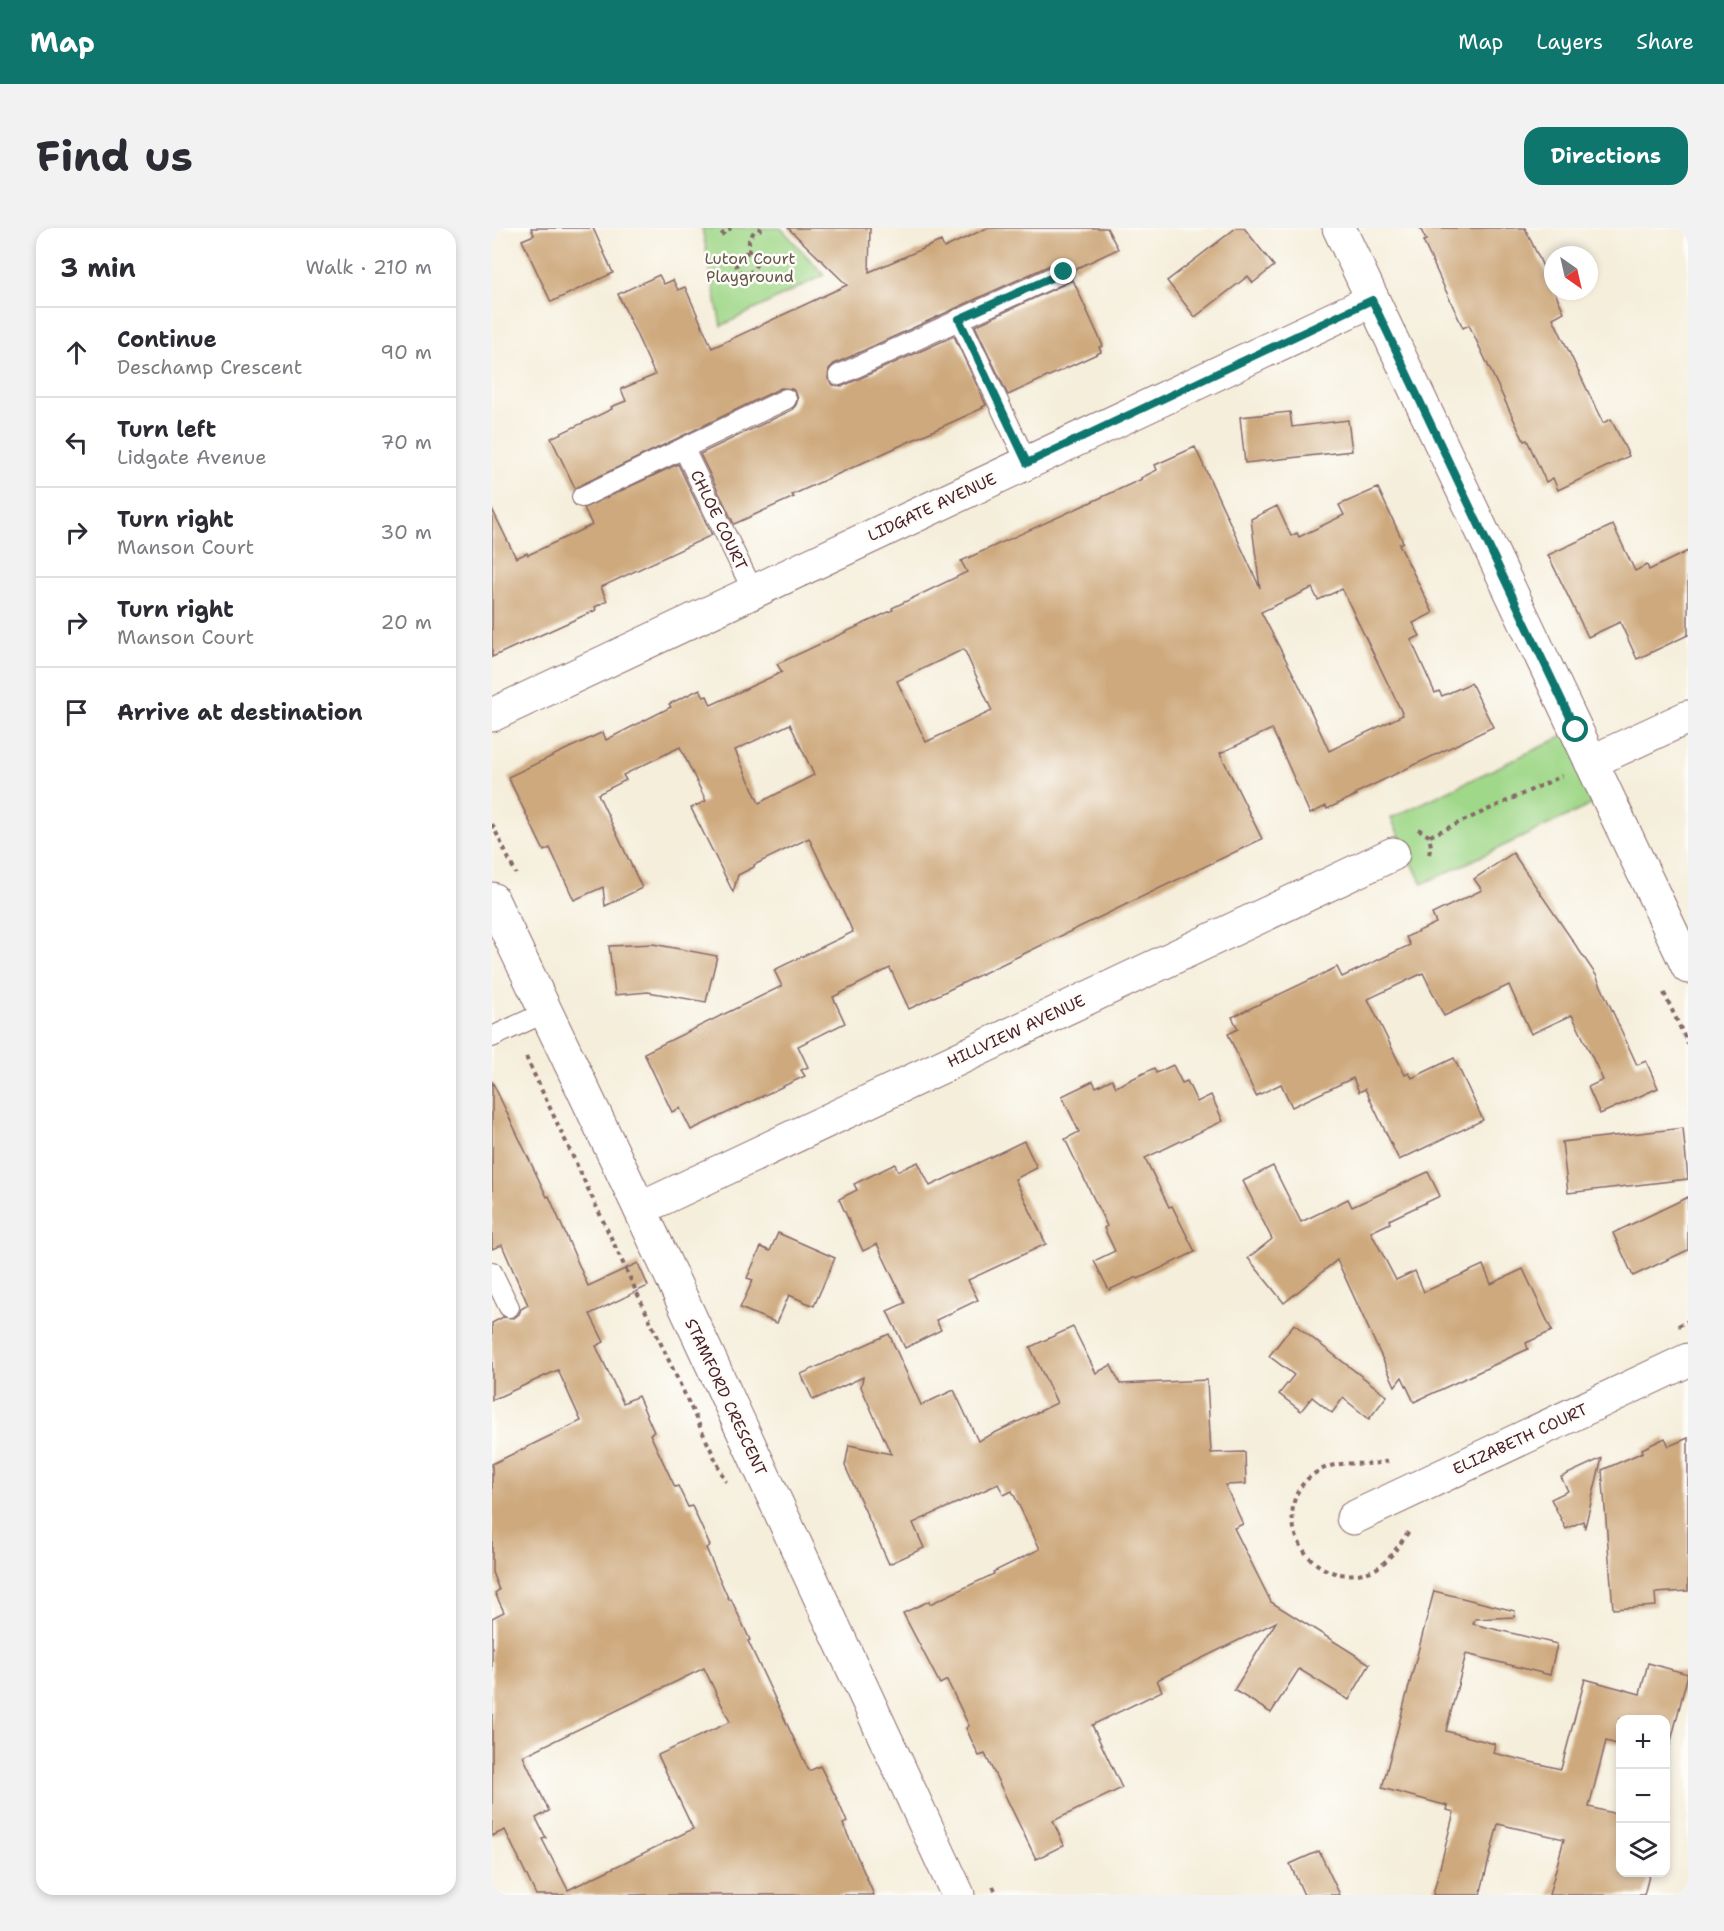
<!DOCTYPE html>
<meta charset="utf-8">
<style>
body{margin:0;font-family:"Shantell Sans",sans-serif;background:#f2f2f3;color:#2b2b33}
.controls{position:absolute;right:18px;bottom:18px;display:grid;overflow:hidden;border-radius:12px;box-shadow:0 3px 9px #0003}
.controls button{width:54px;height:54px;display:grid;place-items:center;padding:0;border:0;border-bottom:2px solid #e1e1e2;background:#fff;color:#2b2b33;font:30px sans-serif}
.compass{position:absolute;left:1052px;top:18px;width:54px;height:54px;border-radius:50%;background:#fff;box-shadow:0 3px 9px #0003;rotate:146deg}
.stop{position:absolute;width:18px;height:18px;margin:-14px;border:4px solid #0f766e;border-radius:50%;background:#fff}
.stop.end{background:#0f766e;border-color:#fff;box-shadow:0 2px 6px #0008}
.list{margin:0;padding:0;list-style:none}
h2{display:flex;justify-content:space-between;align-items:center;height:78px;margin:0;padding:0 24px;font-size:26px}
h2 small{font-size:20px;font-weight:400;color:#7c7c81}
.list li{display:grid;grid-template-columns:39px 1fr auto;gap:18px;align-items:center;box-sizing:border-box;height:90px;padding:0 24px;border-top:2px solid #e1e1e2}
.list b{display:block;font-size:22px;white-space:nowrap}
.list p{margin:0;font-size:20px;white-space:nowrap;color:#7c7c81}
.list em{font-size:20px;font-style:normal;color:#7c7c81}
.icon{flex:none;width:33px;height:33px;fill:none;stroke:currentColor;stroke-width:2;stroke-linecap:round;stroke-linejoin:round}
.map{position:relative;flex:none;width:1196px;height:1667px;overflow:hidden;border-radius:18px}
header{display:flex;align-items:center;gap:36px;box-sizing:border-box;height:84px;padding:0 30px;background:#0f766e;color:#fff}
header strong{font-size:28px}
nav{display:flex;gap:33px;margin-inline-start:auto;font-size:21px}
.intro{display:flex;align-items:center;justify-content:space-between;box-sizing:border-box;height:144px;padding:0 36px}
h1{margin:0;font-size:42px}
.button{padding:15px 27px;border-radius:18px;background:#0f766e;color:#fff;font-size:21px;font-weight:700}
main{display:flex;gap:36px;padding:0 36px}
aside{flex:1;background:#fff;border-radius:18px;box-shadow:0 3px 9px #0003}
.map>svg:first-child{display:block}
.green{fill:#a0d88a;stroke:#757c5a;stroke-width:1.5}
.building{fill:#cea97d;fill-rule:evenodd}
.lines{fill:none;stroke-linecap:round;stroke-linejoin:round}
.service-casing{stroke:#866769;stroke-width:22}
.minor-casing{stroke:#866769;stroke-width:35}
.path{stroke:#866769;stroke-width:4;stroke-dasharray:4.5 4.5;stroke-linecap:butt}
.service{stroke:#fff;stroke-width:20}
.minor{stroke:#fff;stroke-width:33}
.route{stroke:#0f766e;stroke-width:8}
.labels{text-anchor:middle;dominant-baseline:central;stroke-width:5;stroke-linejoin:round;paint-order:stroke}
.park-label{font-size:16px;fill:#645648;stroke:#fdfcf7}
.street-label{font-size:16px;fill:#4a1f2b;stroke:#fdfcf7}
</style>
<header>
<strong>Map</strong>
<nav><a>Map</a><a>Layers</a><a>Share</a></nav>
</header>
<div class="intro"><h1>Find us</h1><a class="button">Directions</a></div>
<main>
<aside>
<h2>3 min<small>Walk · 210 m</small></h2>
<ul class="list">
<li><svg class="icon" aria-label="ahead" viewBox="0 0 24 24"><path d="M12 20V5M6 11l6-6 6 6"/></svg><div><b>Continue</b><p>Deschamp Crescent</p></div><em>90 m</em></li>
<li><svg class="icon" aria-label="left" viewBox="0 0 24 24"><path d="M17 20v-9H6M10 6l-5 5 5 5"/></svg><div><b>Turn left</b><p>Lidgate Avenue</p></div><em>70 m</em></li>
<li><svg class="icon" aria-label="right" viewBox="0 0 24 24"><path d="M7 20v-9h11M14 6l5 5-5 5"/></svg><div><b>Turn right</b><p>Manson Court</p></div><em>30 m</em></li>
<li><svg class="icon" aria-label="right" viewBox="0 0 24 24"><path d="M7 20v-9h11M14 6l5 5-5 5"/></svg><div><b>Turn right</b><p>Manson Court</p></div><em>20 m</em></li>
<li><svg class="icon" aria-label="arrive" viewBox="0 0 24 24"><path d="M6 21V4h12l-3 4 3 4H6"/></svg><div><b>Arrive at destination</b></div></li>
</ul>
</aside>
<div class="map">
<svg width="1196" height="1667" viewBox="0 0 1196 1667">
<rect width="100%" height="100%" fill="#fdfcf7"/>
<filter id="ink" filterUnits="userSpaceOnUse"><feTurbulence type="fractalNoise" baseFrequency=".0167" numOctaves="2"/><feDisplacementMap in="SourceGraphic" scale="12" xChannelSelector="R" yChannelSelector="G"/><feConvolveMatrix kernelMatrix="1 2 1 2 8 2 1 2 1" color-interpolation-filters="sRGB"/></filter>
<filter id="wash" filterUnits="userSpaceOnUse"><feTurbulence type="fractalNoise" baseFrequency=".008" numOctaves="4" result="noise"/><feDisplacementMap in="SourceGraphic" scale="24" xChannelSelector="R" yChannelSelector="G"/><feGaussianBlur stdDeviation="1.35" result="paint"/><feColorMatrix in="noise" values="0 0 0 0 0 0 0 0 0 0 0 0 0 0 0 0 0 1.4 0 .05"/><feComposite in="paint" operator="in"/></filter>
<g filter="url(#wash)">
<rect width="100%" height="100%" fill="#f5eedb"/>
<!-- green -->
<g class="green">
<polygon points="210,0 289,0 332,47 229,98"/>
<polygon points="1084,502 1116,569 930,656 899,590"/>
</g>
<g id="blocks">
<!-- building -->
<g class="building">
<polygon points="39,0 101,0 121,45 59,74 30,12 42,7"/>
<polygon points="296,0 378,0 377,44 449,13 452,20 495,0 615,0 626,21 583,41 578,34 567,33 342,136 337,141 336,151 341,157 351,158 462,108 494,177 490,179 491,180 300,267 302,269 242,296 208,226 300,182 304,177 306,171 304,165 300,161 289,160 83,260 59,210 120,181 119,179 134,173 129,161 163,147 126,66 167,47 172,56 181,52 186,62 193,59 220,120 355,57"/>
<polygon points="744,0 752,0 782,38 761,55 756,48 703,89 675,53"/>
<polygon points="928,0 1033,0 1072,84 1061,90 1111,195 1119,191 1137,228 1066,262 1061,250 1054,254 1035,212 1032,213 977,97 971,100 931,13 934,12"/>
<polygon points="581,52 611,118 607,119 609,124 516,167 483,98"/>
<polygon points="798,184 800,199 856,192 860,223 753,235 748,189"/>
<path d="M703 219 768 360 759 291 785 278 799 308 805 305 807 309 852 287 847 277 886 260 911 314 907 316 941 385 921 395 928 408 919 412 943 465 947 463 950 468 979 455 1001 499 864 565 865 567 835 581 834 578 818 586 780 501 728 525 770 611 417 781 398 740 341 769 353 795 306 818 316 839 309 842 313 848 199 902 188 880 180 884 152 825 290 758 282 742 361 704 317 610 262 637V639L246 647 241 664 199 580 214 573 188 519 131 547 134 552 106 566 150 660 113 678 111 659 82 672 58 620 52 623 16 549 111 504 114 512 179 479 177 476 208 461 212 469 215 468 219 477 290 444 285 436 401 382 400 380 475 344 469 333 650 251 649 250 665 242 663 237ZM820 360 826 372 850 361 911 487 837 523 807 457 769 384ZM472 421 500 483 434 514 405 453ZM298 496 322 547 267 575 243 522Z"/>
<polygon points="186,236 220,307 109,359 115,373 103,379 104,382 0,429 0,281 24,330 35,325 36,327 100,297 92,280"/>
<polygon points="1121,297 1143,343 1155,337 1157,342 1196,323 1196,407 1145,431 1128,394 1096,409 1056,327"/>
<polygon points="1021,625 1104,747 1145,837 1154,833 1166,860 1108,886 1096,859 1111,852 1080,787 1039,806 1017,757 952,788 931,745 876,771 913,847 917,845 920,850 962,830 991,892 907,932 873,861 867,864 861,850 800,879 789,856 764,868 736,806 746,801 740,789 845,739 850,749 918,717 914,709 944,695 940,686 990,662 982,651"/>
<polygon points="161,716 225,728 214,774 156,764 123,767 117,718"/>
<polygon points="681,837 690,855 695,853 705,874 719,867 731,893 653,930 677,979 680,978 703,1024 646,1051 645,1049 617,1062 602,1033 623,1023 612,1000 615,998 573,911 587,904 570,868 601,853 604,859 620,851 624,859 662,840 664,845"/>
<path d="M0 853 55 969 57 968 96 1058 146 1035 156 1058 98 1086 112 1114 104 1118 131 1175 146 1168 162 1204 158 1206 183 1259 186 1258 196 1279 200 1278 218 1318 214 1320 237 1372 239 1371 258 1412 256 1413 317 1543 328 1538 346 1573 355 1594 351 1596 382 1667H44L13 1602 0 1608V1390L12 1384 3 1365 7 1362 0 1344V1236L89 1193 66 1142 0 1172V1095L11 1089 22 1090 27 1086 29 1081 36 1077 10 1017 0 1021ZM212 1440 238 1494 166 1527 201 1601 76 1662 50 1611 54 1610 44 1590 57 1583 31 1528Z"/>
<polygon points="1191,900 1196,951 1076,965 1070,914"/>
<polygon points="532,913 545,940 523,951 554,1016 476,1052 486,1072 444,1092 449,1102 413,1120 395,1083 413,1075 385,1016 371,1023 347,971 365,962 362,956 403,936 406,943 426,934 438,958"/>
<polygon points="781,938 809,994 856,971 860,979 936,944 948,968 897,992 898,995 879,1004 904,1052 923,1043 932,1064 991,1037 999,1056 1031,1041 1060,1103 1034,1115 1036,1121 922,1174 910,1149 903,1158 845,1032 792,1075 756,1030 780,1011 751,953"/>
<polygon points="1196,969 1196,1022 1141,1048 1121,1005"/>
<polygon points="286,1005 343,1030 322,1078 297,1067 285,1095 248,1080 261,1052 255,1050 269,1019 278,1023"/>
<polygon points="802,1096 895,1168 877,1191 851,1170 840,1185 820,1169 809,1183 787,1166 802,1147 777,1128"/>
<polygon points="581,1099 604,1145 619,1137 628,1156 715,1152 719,1225 753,1224 754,1256 733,1257 751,1296 742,1300 779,1374 878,1436 857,1472 807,1441 779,1485 742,1462 784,1394 665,1452 670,1463 600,1497 630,1560 561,1593 572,1617 544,1631 493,1526 487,1528 474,1500 477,1498 455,1452 448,1456 411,1385 437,1373 438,1376 502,1346 501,1344 548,1321 520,1263 512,1267 506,1256 421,1295 432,1320 397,1336 353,1238 357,1217 399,1226 369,1159 371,1149 321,1172 309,1146 397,1106 429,1177 462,1162 486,1213 565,1175 538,1119"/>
<polygon points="1173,1210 1177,1218 1196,1210 1196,1363 1163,1365 1164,1378 1121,1381 1110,1242 1151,1224 1150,1221"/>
<polygon points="1110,1230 1093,1299 1091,1293 1074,1301 1059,1271 1076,1263 1069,1249"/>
<polygon points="942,1363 1023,1383 1022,1389 983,1391 981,1396 1065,1416 1058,1447 974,1426 954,1503 1003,1516 1001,1525 1069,1541 1093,1451 1148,1466 1156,1435 1196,1446 1175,1529 1173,1491 1128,1491 1128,1517 1114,1513 1097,1579 1128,1587 1128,1644 1158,1644 1152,1667 1057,1667 1072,1611 1006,1596 988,1667 941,1667 962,1584 955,1582 956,1578 890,1560"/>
<polygon points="827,1623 848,1667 812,1667 798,1636"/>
</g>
</g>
</g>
<g filter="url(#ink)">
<use href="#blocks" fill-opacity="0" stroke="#866769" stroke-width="1.5"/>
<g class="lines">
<!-- service casing -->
<g class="service-casing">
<g id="service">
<polyline points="467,91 535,235"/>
<polyline points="347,147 572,44"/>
<polyline points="192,221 261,363"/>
<polyline points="90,269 294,171"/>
<polyline points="0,809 54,784"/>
<polyline points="0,1044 17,1079"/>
</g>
</g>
<!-- minor casing -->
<g class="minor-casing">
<g id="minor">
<polyline points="847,0 1196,739"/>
<polyline points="0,487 881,72"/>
<polyline points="1099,534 1196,489"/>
<polyline points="0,671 148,981 466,1667"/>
<polyline points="148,981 901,626"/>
<polyline points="861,1290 1196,1132"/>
</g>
</g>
<!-- path -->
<g class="path">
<polyline points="266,0 271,3"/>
<polyline points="229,7 239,0"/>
<circle cx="254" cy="35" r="10"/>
<polyline points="257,25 257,12 264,0"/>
<polyline points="0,596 24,646"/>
<polyline points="926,601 937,608 939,618 937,626"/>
<polyline points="938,608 1070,548"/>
<polyline points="1172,765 1196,816"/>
<polyline points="34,829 234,1254"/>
<polyline points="1186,1098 1196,1093"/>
<path d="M896 1233C871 1241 852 1228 825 1244 775 1273 808 1354 863 1346 870 1346 879 1344 885 1340 899 1331 908 1315 918 1302"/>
<polyline points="501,1658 505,1667"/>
<polyline points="1196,1667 1196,1666"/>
</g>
<!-- service -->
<use href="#service" class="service"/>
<!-- minor -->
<use href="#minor" class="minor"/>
</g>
</g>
<g class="lines" filter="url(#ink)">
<!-- route -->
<polyline class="route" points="572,44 467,91 535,235 880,72 1084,502"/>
</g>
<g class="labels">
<!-- park labels -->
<g class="park-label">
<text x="258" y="30">Luton Court<tspan x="258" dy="18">Playground</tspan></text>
</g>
<!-- street labels -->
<g class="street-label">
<text transform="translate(440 279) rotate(-25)">LIDGATE AVENUE</text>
<text transform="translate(227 292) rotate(64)">CHLOE COURT</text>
<text transform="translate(524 803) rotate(-25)">HILLVIEW AVENUE</text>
<text transform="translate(234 1169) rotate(65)">STAMFORD CRESCENT</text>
<text transform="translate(1028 1211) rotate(-25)">ELIZABETH COURT</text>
</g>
</g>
</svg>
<div class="controls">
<button>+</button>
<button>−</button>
<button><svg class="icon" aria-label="layers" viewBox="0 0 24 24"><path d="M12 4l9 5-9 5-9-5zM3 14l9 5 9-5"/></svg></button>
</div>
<svg class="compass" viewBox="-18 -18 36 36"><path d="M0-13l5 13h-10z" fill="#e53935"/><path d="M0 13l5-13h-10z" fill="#7c7c81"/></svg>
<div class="stop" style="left:1084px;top:502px"></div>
<div class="stop end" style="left:572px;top:44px"></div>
</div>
</main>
